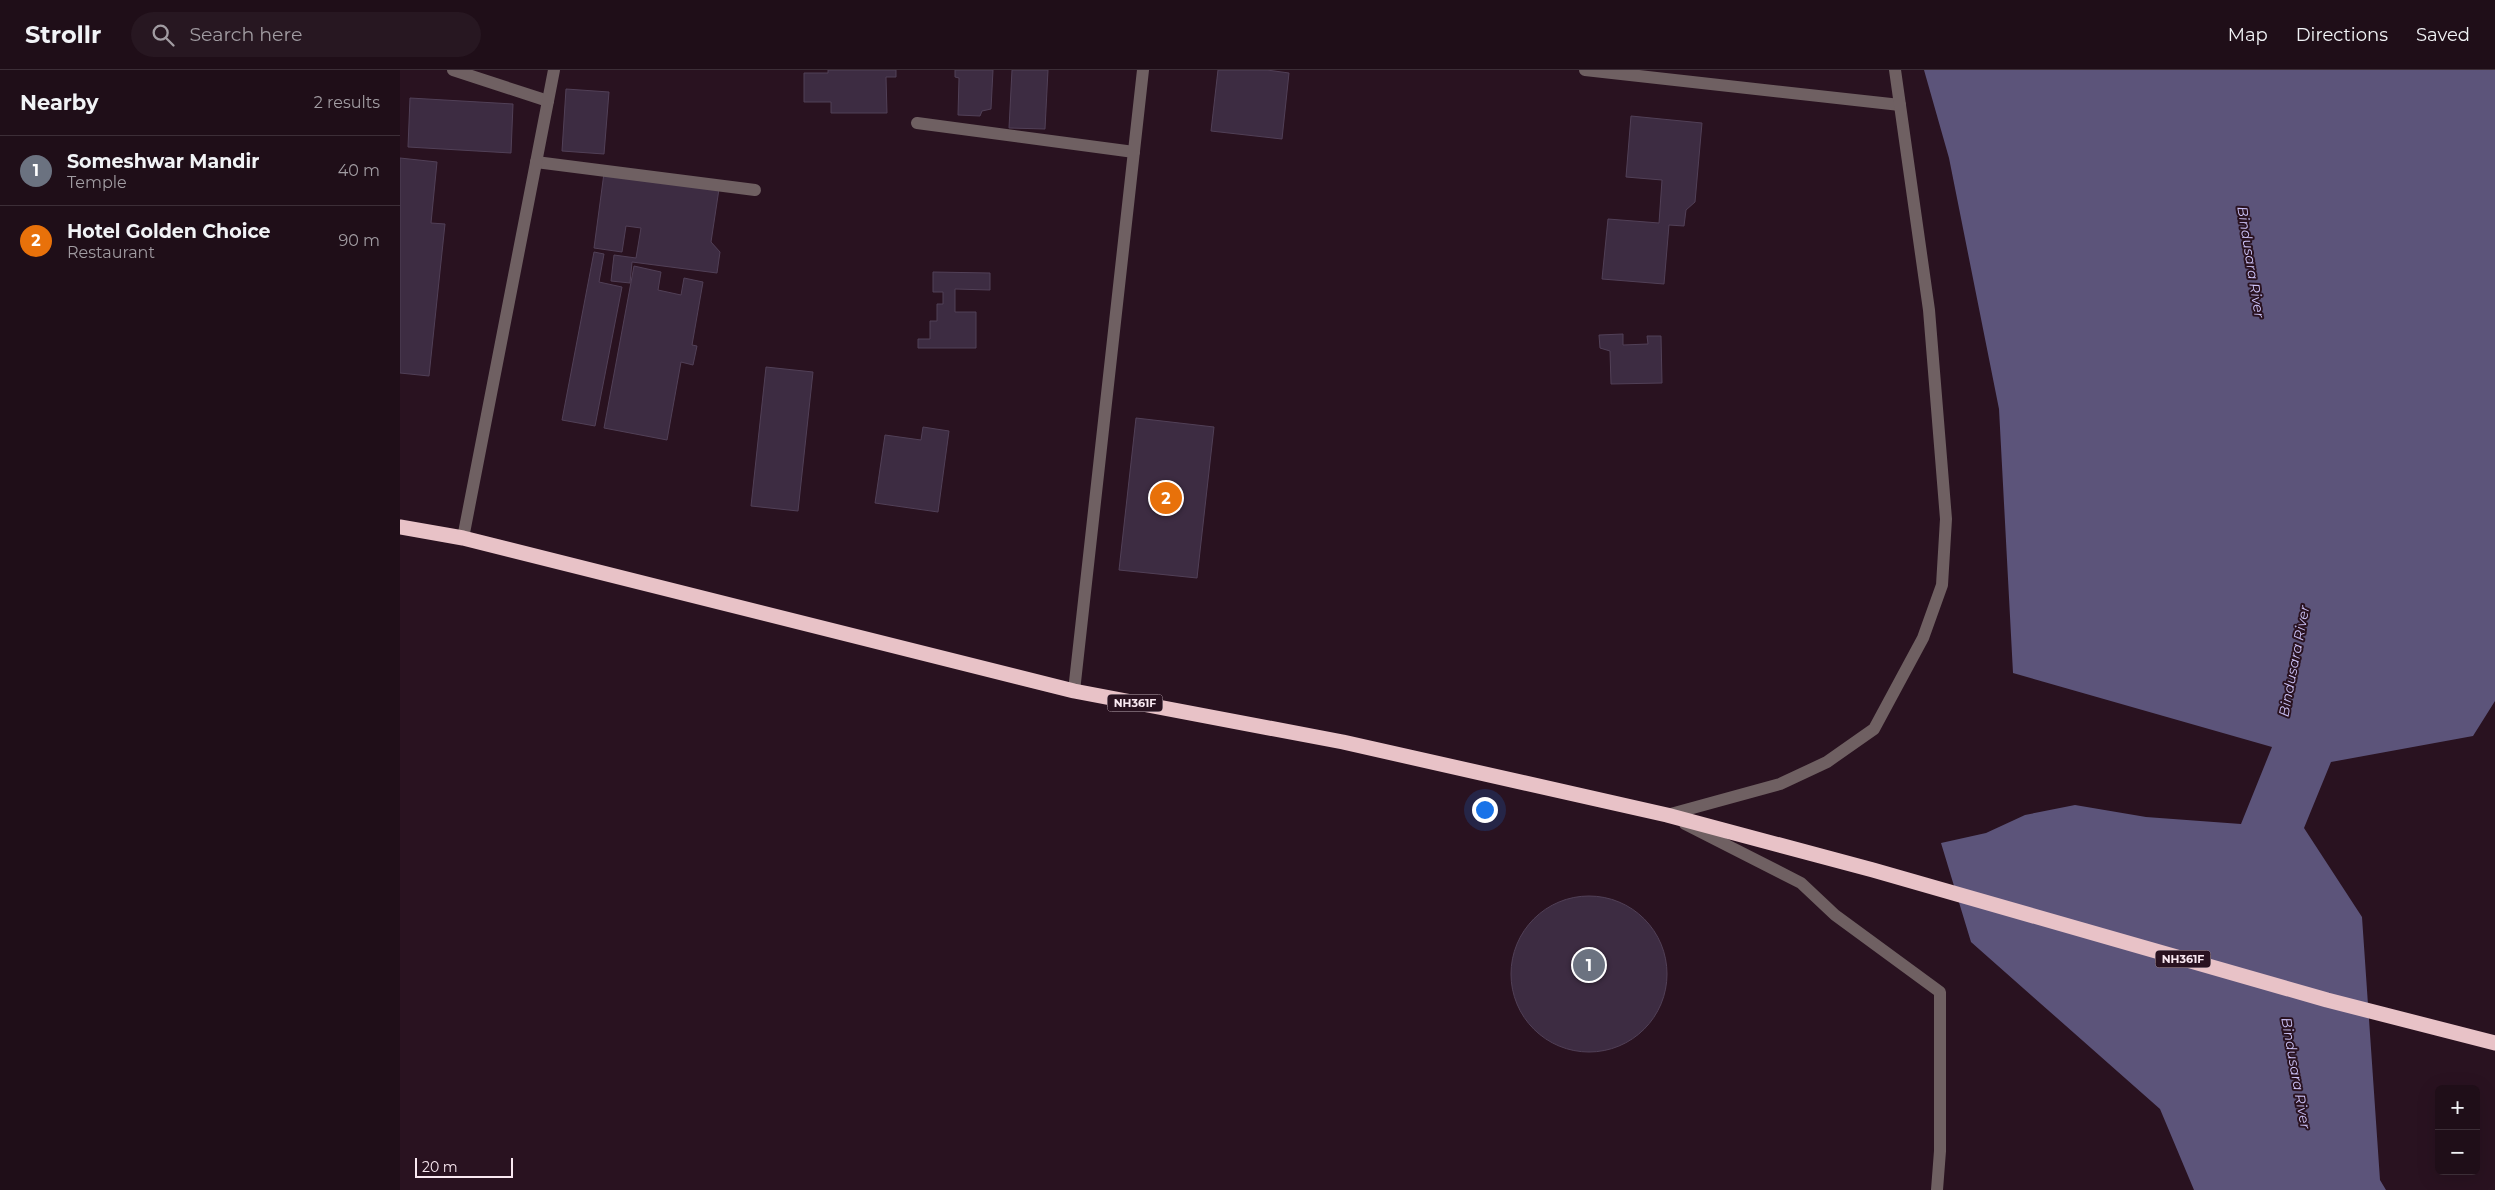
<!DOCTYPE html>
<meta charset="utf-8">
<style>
body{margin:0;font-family:Montserrat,sans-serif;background:#271721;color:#f1f3f6}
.controls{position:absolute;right:15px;bottom:15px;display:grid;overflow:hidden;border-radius:8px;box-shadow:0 5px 20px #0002}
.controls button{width:45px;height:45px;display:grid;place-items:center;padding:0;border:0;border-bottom:1px solid #3c2e37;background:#1f0e18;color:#f1f3f6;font:25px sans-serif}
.scale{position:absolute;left:15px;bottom:12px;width:98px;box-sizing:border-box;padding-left:5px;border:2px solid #f9e8f1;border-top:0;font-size:14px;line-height:18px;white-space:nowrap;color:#f9e8f1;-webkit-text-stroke:4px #291220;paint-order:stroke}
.you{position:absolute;left:1084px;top:739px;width:18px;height:18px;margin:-12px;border:4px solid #fff;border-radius:50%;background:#1a73e8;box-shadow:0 0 0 8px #1a73e833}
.badge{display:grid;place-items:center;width:32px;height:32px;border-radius:50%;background:#1a73e8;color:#fff;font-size:16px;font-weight:700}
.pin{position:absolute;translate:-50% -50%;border:2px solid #fff;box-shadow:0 1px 5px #0006}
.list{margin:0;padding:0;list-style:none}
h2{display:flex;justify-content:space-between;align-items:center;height:65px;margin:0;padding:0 20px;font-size:21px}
h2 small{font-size:16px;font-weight:400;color:#a19ca2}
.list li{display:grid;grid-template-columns:32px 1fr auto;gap:15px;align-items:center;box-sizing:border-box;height:70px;padding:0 20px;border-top:1px solid #3c2e37}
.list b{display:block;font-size:19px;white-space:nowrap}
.list p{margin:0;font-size:16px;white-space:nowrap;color:#a19ca2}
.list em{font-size:16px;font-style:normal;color:#a19ca2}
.icon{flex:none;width:28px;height:28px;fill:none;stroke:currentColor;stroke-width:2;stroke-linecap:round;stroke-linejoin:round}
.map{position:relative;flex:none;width:2095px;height:1120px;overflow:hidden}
header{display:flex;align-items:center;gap:30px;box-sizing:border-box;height:70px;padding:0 25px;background:#1f0e18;border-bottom:1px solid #3c2e37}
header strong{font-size:24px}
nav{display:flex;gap:28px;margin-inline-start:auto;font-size:18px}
.search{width:350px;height:45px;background:#271721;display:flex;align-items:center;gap:12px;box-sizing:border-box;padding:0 18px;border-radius:28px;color:#a19ca2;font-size:19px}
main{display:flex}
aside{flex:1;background:#1f0e18}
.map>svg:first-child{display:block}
.water{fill:#5c547a}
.building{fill:#3d2c42;stroke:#514057}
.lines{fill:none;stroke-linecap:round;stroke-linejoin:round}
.minor{stroke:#6f6062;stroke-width:12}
.highway{stroke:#e8c2c7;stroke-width:15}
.labels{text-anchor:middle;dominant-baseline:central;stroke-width:4;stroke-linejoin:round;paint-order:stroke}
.shield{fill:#291220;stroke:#bba8b2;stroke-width:1}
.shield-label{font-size:11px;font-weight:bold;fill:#f9e8f1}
.water-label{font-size:14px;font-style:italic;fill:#cdc3f8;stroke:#291220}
</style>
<header>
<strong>Strollr</strong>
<div class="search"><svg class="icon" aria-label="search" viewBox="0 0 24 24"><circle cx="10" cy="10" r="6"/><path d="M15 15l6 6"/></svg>Search here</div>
<nav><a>Map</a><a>Directions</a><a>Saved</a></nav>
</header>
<main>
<aside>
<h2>Nearby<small>2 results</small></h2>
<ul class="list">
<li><span class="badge" style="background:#6b7280">1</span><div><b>Someshwar Mandir</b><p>Temple</p></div><em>40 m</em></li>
<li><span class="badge" style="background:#e8710a">2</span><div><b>Hotel Golden Choice</b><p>Restaurant</p></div><em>90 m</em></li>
</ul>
</aside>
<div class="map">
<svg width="2095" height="1120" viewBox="0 0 2095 1120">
<rect width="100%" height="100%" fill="#291220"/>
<!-- water -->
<polygon class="water" points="1524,0 2095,0 2095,631 2073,666 1931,692 1904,758 1962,847 1980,1110 1986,1120 1794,1120 1760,1039 1571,872 1541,773 1586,763 1625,745 1675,735 1746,747 1841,754 1872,677 1613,603 1599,339 1549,88"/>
<!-- building -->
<g class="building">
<polygon points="428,0 496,0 496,7 486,7 487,43 431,43 431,32 404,32 404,3 428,3"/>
<polygon points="555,0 593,0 591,39 582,41 580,46 558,45 559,8 555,7"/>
<polygon points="612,0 648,0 645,59 609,58"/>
<polygon points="818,0 867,0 889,3 882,69 811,61"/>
<polygon points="166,19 209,22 204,84 162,81"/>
<polygon points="10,28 113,34 111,83 8,77"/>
<polygon points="1231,46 1302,53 1295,132 1286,140 1284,156 1269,155 1264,214 1202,209 1208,149 1259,153 1262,110 1226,107"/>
<polygon points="0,88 37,92 31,153 45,154 29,306 0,303"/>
<polygon points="204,103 319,119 311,172 320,182 317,203 232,192 230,213 211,211 214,185 236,188 241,158 226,156 222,182 194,178"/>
<polygon points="194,182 204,184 199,212 222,217 195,356 162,350"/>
<polygon points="234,196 261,202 258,220 281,225 284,208 303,212 292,275 297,276 293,295 281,292 267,370 204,358"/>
<polygon points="533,202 590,203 590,220 555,219 555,242 576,242 576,278 518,278 518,269 530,269 530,251 537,251 537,234 543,234 543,222 533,222"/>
<polygon points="1223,264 1223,275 1248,274 1247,266 1261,266 1262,313 1211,314 1210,281 1200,278 1199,265"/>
<polygon points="366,297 413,302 398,441 351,436"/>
<polygon points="736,348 814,357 797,508 719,500"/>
<polygon points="523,357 549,361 538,442 475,433 485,365 521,370"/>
<circle cx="1189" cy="904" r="78"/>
</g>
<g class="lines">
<!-- minor -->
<g class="minor">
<polyline points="53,0 148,31"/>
<polyline points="1185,0 1500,35"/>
<polyline points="517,53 734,82"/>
<polyline points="136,92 355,120"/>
<polyline points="63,468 154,0"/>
<polyline points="674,621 743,0"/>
<polyline points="1267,745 1380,714 1427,692 1474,659 1523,568 1542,515 1546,449 1529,240 1495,0"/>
<polyline points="1285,754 1401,813 1435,845 1540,922 1540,1081 1537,1120"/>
</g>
<!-- highway -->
<polyline class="highway" points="0,457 63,468 674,621 943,672 1267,745 1473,800 1927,930 2095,973"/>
</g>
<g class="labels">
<!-- shield labels -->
<g class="shield">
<rect x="707.5" y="624.5" width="55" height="17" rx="4"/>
<rect x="1755.5" y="880.5" width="55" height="17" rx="4"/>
</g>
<g class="shield-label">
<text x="735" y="633">NH361F</text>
<text x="1783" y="889">NH361F</text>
</g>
<!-- water labels -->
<g class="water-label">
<text transform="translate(1851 192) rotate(81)">Bindusara River</text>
<text transform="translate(1894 591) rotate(-79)">Bindusara River</text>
<text transform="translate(1896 1003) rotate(80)">Bindusara River</text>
</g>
</g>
</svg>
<div class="controls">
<button>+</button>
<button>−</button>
</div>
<div class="scale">20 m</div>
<div class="you"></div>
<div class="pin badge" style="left:1189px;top:895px;background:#6b7280">1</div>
<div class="pin badge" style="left:766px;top:428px;background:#e8710a">2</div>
</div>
</main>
